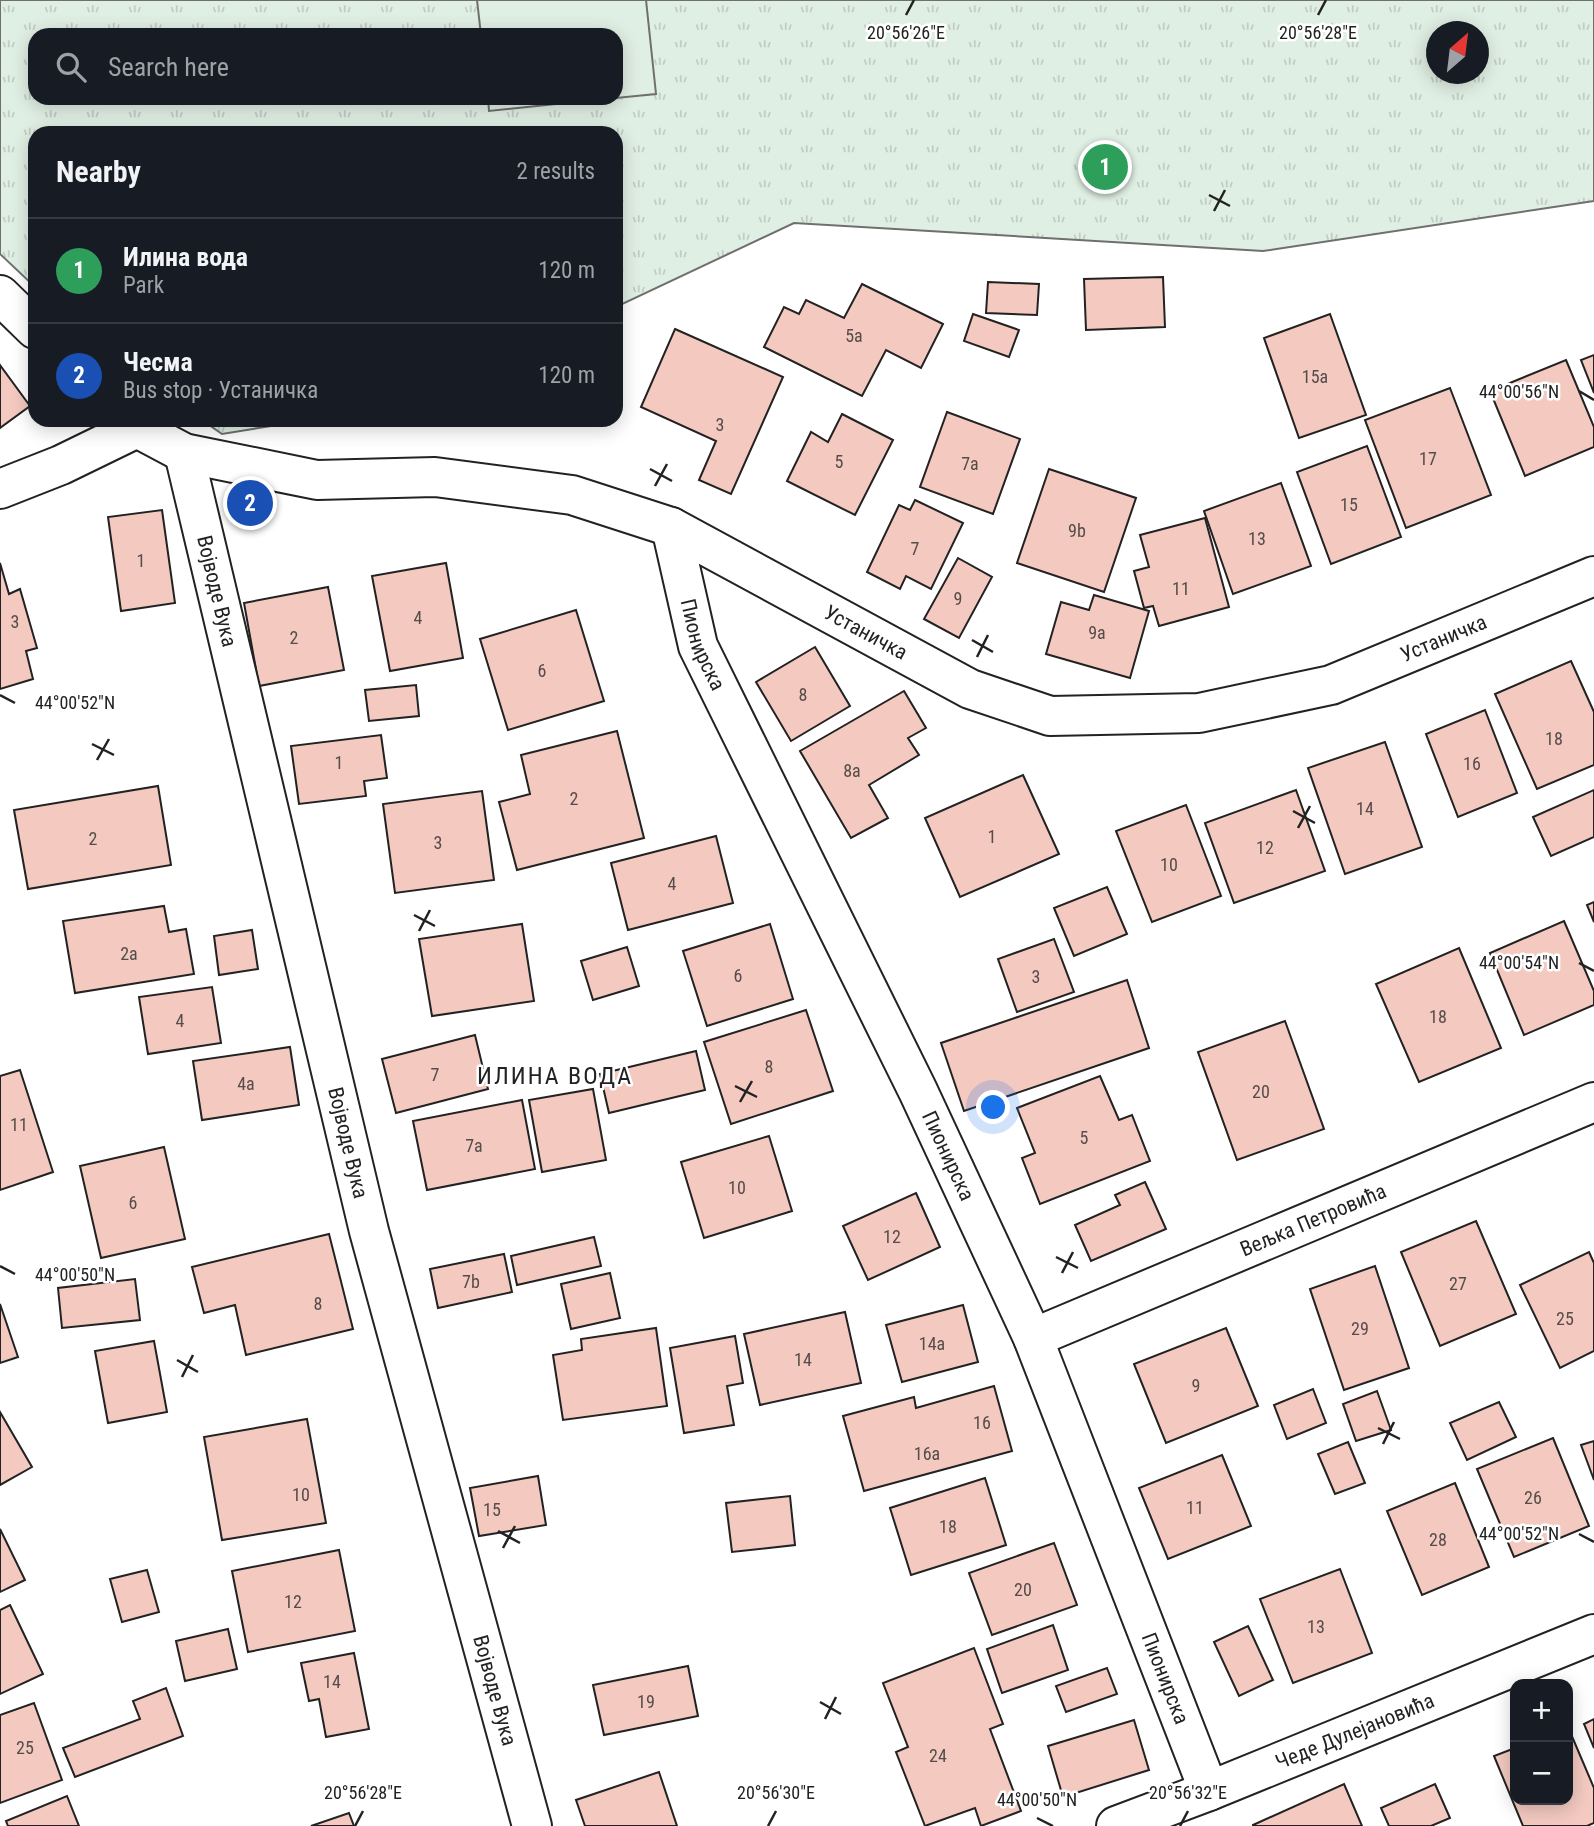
<!DOCTYPE html>
<meta charset="utf-8">
<style>
body{margin:0;font-family:"Roboto Condensed",sans-serif;background:#20242c;color:#f1f3f6}
.controls{position:absolute;right:21px;bottom:21px;display:grid;overflow:hidden;border-radius:14px;box-shadow:0 4px 18px #0003}
.controls button{width:63px;height:63px;display:grid;place-items:center;padding:0;border:0;border-bottom:2px solid #363941;background:#171b24;color:#f1f3f6;font:35px sans-serif}
.compass{position:absolute;left:1426px;top:21px;width:63px;height:63px;border-radius:50%;background:#171b24;box-shadow:0 4px 18px #0003;rotate:28deg}
.you{position:absolute;left:994px;top:1108px;width:24px;height:24px;margin:-18px;border:5px solid #fff;border-radius:50%;background:#1a73e8;box-shadow:0 0 0 10px #1a73e833}
.badge{display:grid;place-items:center;width:46px;height:46px;border-radius:50%;background:#c62828;color:#fff;font-size:23px;font-weight:700}
.pin{position:absolute;translate:-50% -50%;border:4px solid #fff;box-shadow:0 2px 7px #0006}
.list{margin:0;padding:0;list-style:none}
h2{display:flex;justify-content:space-between;align-items:center;height:91px;margin:0;padding:0 28px;font-size:30px}
h2 small{font-size:23px;font-weight:400;color:#9ea1a6}
.list li{display:grid;grid-template-columns:46px 1fr auto;gap:21px;align-items:center;box-sizing:border-box;height:105px;padding:0 28px;border-top:2px solid #363941}
.list b{display:block;font-size:26px;white-space:nowrap}
.list p{margin:0;font-size:23px;white-space:nowrap;color:#9ea1a6}
.list em{font-size:23px;font-style:normal;color:#9ea1a6}
.icon{flex:none;width:38px;height:38px;fill:none;stroke:currentColor;stroke-width:2;stroke-linecap:round;stroke-linejoin:round}
.map{position:relative;flex:none;width:1594px;height:1826px;overflow:hidden}
.search{position:absolute;background:#171b24;box-shadow:0 4px 18px #0003;left:28px;top:28px;width:595px;height:77px;display:flex;align-items:center;gap:18px;box-sizing:border-box;padding:0 24px;border-radius:21px;color:#9ea1a6;font-size:26px}
.panel{position:absolute;background:#171b24;box-shadow:0 4px 18px #0003;left:28px;top:126px;width:595px;height:301px;border-radius:21px}
.map>svg:first-child{display:block}
.grass{fill:url(#grass-tufts);stroke:#6f6f6f;stroke-width:2;fill-rule:evenodd}
.pitch{fill:#e0efe3;stroke:#6f6f6f;stroke-width:2}
.building{fill:#f3c9c0;stroke:#222;stroke-width:2}
.lines{fill:none;stroke-linecap:round;stroke-linejoin:round}
.street-casing{stroke:#222;stroke-width:42}
.street{stroke:#fff;stroke-width:38}
.ticks{fill:none;stroke:#222;stroke-width:2.5}
.labels{text-anchor:middle;dominant-baseline:central;stroke-width:5;stroke-linejoin:round;paint-order:stroke}
.number-label{font-size:18px;fill:#564c4a}
.street-label{font-size:21px;fill:#222;stroke:#fff}
.quarter-label{font-size:24px;letter-spacing:2px;fill:#222;stroke:#fff}
.ticks-label{font-size:18px;text-anchor:middle;fill:#222;stroke:#fff;stroke-width:5;stroke-linejoin:round;paint-order:stroke}
</style>
<div class="map">
<svg width="1594" height="1826" viewBox="0 0 1594 1826">
<defs>
<pattern id="grass-tufts" width="24" height="20" patternUnits="userSpaceOnUse" patternTransform="scale(1.75)"><rect width="24" height="20" fill="#e0efe3"/><path d="M3 7l-1-3M5 7V3M7 7l1-3M15 17l-1-3M17 17v-4M19 17l1-3" fill="none" stroke="#c0cdc2"/></pattern>
</defs>
<rect width="100%" height="100%" fill="#fff"/>
<!-- grass -->
<g class="grass">
<path d="M0 0H1594V201L1263 251 794 223 616 307V133H35V287L0 254ZM1436 32H1478V74H1436ZM35 35H616V98H35Z"/>
<polygon points="202,420 308,420 222,434"/>
</g>
<!-- pitch -->
<g class="pitch">
<polygon points="477,0 646,0 656,94 616,98 616,35 481,35"/>
<polygon points="488,98 614,98 489,111"/>
</g>
<!-- building -->
<g class="building">
<polygon points="1163,277 1165,327 1086,330 1084,279"/>
<polygon points="988,282 1039,284 1037,315 986,313"/>
<polygon points="862,284 943,324 921,368 886,350 862,396 764,347 784,307 799,314 806,300 844,318"/>
<polygon points="973,314 1019,330 1009,357 964,341"/>
<polygon points="1330,314 1366,415 1299,438 1264,338"/>
<polygon points="675,329 783,377 731,494 699,480 716,441 641,407"/>
<polygon points="1594,355 1594,393 1581,360"/>
<polygon points="1566,360 1594,427 1594,447 1525,476 1490,391"/>
<polygon points="0,365 30,406 0,428"/>
<polygon points="1450,388 1491,495 1406,528 1365,420"/>
<polygon points="947,412 1020,439 993,514 920,487"/>
<polygon points="842,414 893,440 855,515 787,481 811,432 828,442"/>
<polygon points="1367,446 1401,537 1331,564 1297,472"/>
<polygon points="1049,469 1136,498 1104,592 1017,563"/>
<polygon points="1281,483 1311,566 1233,594 1204,511"/>
<polygon points="915,500 963,523 931,589 906,576 900,589 867,572 899,505 910,510"/>
<polygon points="162,510 175,603 121,611 108,517"/>
<polygon points="1205,518 1229,607 1159,626 1153,606 1144,608 1134,571 1149,567 1140,535"/>
<polygon points="958,558 992,577 959,638 924,619"/>
<polygon points="0,563 9,594 20,589 37,648 26,651 33,679 0,689"/>
<polygon points="446,563 463,658 390,671 372,576"/>
<polygon points="328,587 344,670 259,686 244,603"/>
<polygon points="1094,595 1149,611 1130,678 1046,654 1061,602 1089,610"/>
<polygon points="576,610 604,701 508,730 480,639"/>
<polygon points="815,647 850,706 791,741 756,682"/>
<polygon points="1571,661 1594,712 1594,765 1537,789 1495,694"/>
<polygon points="416,685 419,716 369,721 365,690"/>
<polygon points="904,691 926,728 908,738 919,755 869,785 888,818 851,838 800,751"/>
<polygon points="1485,710 1517,793 1458,817 1426,734"/>
<polygon points="617,731 644,838 517,870 499,802 530,794 521,755"/>
<polygon points="381,735 387,778 364,781 366,796 299,804 291,746"/>
<polygon points="1385,742 1422,847 1345,874 1308,768"/>
<polygon points="1023,775 1059,854 960,897 925,818"/>
<polygon points="158,786 171,865 28,889 14,810"/>
<polygon points="1296,790 1325,871 1234,903 1205,823"/>
<polygon points="1594,790 1594,837 1551,856 1533,817"/>
<polygon points="482,791 494,880 395,893 383,804"/>
<polygon points="1186,805 1221,896 1152,922 1116,831"/>
<polygon points="716,836 733,903 628,930 611,863"/>
<polygon points="1107,887 1127,934 1074,956 1054,908"/>
<polygon points="1594,902 1594,922 1587,905"/>
<polygon points="164,906 169,932 186,929 194,974 75,993 63,921"/>
<polygon points="1564,921 1594,991 1594,1005 1524,1035 1490,953"/>
<polygon points="522,924 534,1001 432,1016 419,939"/>
<polygon points="770,924 793,999 707,1026 683,951"/>
<polygon points="252,930 258,969 219,975 214,936"/>
<polygon points="1054,939 1074,992 1017,1012 998,959"/>
<polygon points="627,947 639,986 593,1000 581,961"/>
<polygon points="1459,948 1501,1048 1419,1082 1376,984"/>
<polygon points="1127,980 1149,1048 964,1111 941,1043"/>
<polygon points="212,987 221,1043 148,1054 139,997"/>
<polygon points="806,1010 833,1091 731,1124 704,1042"/>
<polygon points="1285,1021 1324,1129 1237,1160 1198,1052"/>
<polygon points="475,1035 488,1089 396,1113 382,1059"/>
<polygon points="290,1047 299,1105 202,1120 193,1061"/>
<polygon points="696,1051 705,1090 609,1113 600,1074"/>
<polygon points="20,1070 53,1172 0,1190 0,1076"/>
<polygon points="1100,1076 1119,1120 1132,1115 1150,1161 1040,1204 1022,1158 1035,1153 1017,1108"/>
<polygon points="593,1089 606,1160 542,1172 529,1100"/>
<polygon points="522,1100 535,1169 427,1190 413,1121"/>
<polygon points="769,1136 792,1211 704,1238 681,1162"/>
<polygon points="164,1147 185,1239 101,1258 80,1166"/>
<polygon points="1145,1182 1166,1229 1091,1261 1075,1225 1120,1205 1115,1195"/>
<polygon points="916,1193 940,1247 868,1280 843,1226"/>
<polygon points="1476,1221 1516,1314 1440,1346 1401,1252"/>
<polygon points="329,1234 353,1329 246,1355 235,1305 204,1313 192,1267"/>
<polygon points="594,1237 601,1266 517,1285 511,1256"/>
<polygon points="1589,1252 1594,1263 1594,1351 1560,1368 1520,1285"/>
<polygon points="504,1254 512,1292 438,1308 430,1269"/>
<polygon points="1375,1266 1409,1368 1344,1390 1310,1289"/>
<polygon points="610,1273 620,1318 571,1329 561,1284"/>
<polygon points="135,1279 140,1320 62,1328 58,1288"/>
<polygon points="0,1304 18,1357 0,1363"/>
<polygon points="963,1305 978,1362 902,1382 886,1325"/>
<polygon points="845,1312 861,1383 760,1405 744,1334"/>
<polygon points="656,1328 667,1406 563,1420 553,1355 582,1350 581,1339"/>
<polygon points="1226,1328 1258,1406 1166,1443 1134,1364"/>
<polygon points="735,1336 743,1383 727,1386 734,1425 684,1433 670,1348"/>
<polygon points="154,1341 167,1412 108,1423 95,1351"/>
<polygon points="994,1386 1012,1451 864,1491 843,1416 914,1397 916,1408"/>
<polygon points="1313,1389 1326,1423 1287,1439 1274,1405"/>
<polygon points="1377,1391 1391,1430 1356,1441 1343,1404"/>
<polygon points="1499,1402 1516,1437 1467,1460 1450,1423"/>
<polygon points="0,1412 32,1467 0,1485"/>
<polygon points="307,1419 326,1523 222,1540 204,1437"/>
<polygon points="1553,1438 1589,1526 1514,1557 1477,1469"/>
<polygon points="1594,1441 1594,1480 1581,1445"/>
<polygon points="1348,1442 1365,1483 1335,1494 1318,1454"/>
<polygon points="1222,1455 1251,1526 1168,1559 1139,1488"/>
<polygon points="538,1476 546,1525 479,1536 470,1488"/>
<polygon points="985,1478 1006,1545 911,1575 890,1508"/>
<polygon points="1455,1483 1489,1567 1422,1595 1387,1511"/>
<polygon points="790,1496 795,1545 732,1552 726,1503"/>
<polygon points="0,1529 25,1580 0,1592"/>
<polygon points="1054,1543 1077,1605 992,1635 969,1573"/>
<polygon points="339,1550 355,1631 248,1652 232,1571"/>
<polygon points="1340,1569 1372,1653 1293,1683 1260,1599"/>
<polygon points="147,1570 159,1612 122,1622 110,1579"/>
<polygon points="10,1605 43,1674 0,1694 0,1610"/>
<polygon points="1053,1625 1068,1670 1002,1693 987,1649"/>
<polygon points="1248,1626 1273,1680 1239,1696 1214,1642"/>
<polygon points="228,1629 237,1669 185,1681 176,1641"/>
<polygon points="974,1648 1003,1724 990,1729 1021,1811 981,1826 975,1808 925,1826 896,1752 908,1747 883,1683"/>
<polygon points="354,1653 369,1729 326,1737 319,1699 309,1701 301,1663"/>
<polygon points="688,1666 698,1716 604,1735 593,1685"/>
<polygon points="1107,1668 1117,1694 1066,1712 1056,1686"/>
<polygon points="166,1688 183,1736 75,1777 63,1748 140,1719 133,1701"/>
<polygon points="34,1703 62,1780 0,1803 0,1715"/>
<polygon points="1594,1719 1594,1748 1584,1724"/>
<polygon points="1134,1720 1149,1770 1063,1797 1048,1746"/>
<polygon points="1568,1727 1594,1788 1594,1823 1587,1826 1523,1826 1494,1756 1515,1748 1515,1800 1568,1800"/>
<polygon points="659,1772 677,1826 585,1826 576,1800"/>
<polygon points="1344,1784 1362,1826 1253,1826 1253,1825"/>
<polygon points="1435,1784 1450,1818 1431,1826 1389,1826 1381,1808"/>
<polygon points="67,1796 79,1826 8,1826 6,1821"/>
<polygon points="349,1813 354,1826 311,1826"/>
</g>
<g class="lines">
<!-- street casing -->
<g class="street-casing">
<g id="street">
<polyline points="0,295 35,329"/>
<path id="s1" d="M129 420 137 428 184 453 317 480 435 477 572 495 671 527 970 689 1050 716 1199 713 1331 685 1594 576"/>
<path id="s2" d="M184 453 369 1231 532 1826"/>
<polyline points="0,489 61,465 137,428"/>
<path id="s3" d="M671 527 698 646 918 1091 1033 1338 1209 1791"/>
<path id="s4" d="M1033 1338 1594 1102"/>
<path id="s5" d="M1116 1826 1209 1791 1594 1634"/>
</g>
</g>
<!-- street -->
<use href="#street" class="street"/>
</g>
<!-- ticks -->
<path class="ticks" d="M906 15 914 0M1318 15 1326 0M1209 195 1230 206M1214 211 1225 190M1579 391 1594 400M650 469 672 481M655 486 667 464M972 640 993 652M977 657 988 635M0 695 15 703M92 744 114 755M97 760 109 739M1293 811 1315 823M1298 828 1310 806M414 915 435 926M419 931 430 910M1579 963 1594 971M735 1086 757 1097M740 1102 752 1081M1056 1257 1078 1268M0 1266 15 1274M1062 1273 1073 1252M177 1360 198 1372M182 1377 193 1355M1378 1428 1400 1439M1383 1444 1394 1422M498 1531 520 1543M1579 1534 1594 1542M503 1548 515 1526M820 1702 841 1714M825 1719 836 1697M1037 1818 1053 1826M355 1826 363 1811M768 1826 776 1811M1180 1826 1188 1811"/>
<g class="labels">
<!-- number labels -->
<g class="number-label">
<text x="854" y="335">5a</text>
<text x="1315" y="376">15a</text>
<text x="720" y="424">3</text>
<text x="1428" y="458">17</text>
<text x="839" y="461">5</text>
<text x="970" y="463">7a</text>
<text x="1349" y="504">15</text>
<text x="1077" y="530">9b</text>
<text x="1257" y="538">13</text>
<text x="915" y="548">7</text>
<text x="141" y="560">1</text>
<text x="1181" y="588">11</text>
<text x="958" y="598">9</text>
<text x="418" y="617">4</text>
<text x="15" y="621">3</text>
<text x="1097" y="632">9a</text>
<text x="294" y="637">2</text>
<text x="542" y="670">6</text>
<text x="803" y="694">8</text>
<text x="1554" y="738">18</text>
<text x="339" y="762">1</text>
<text x="1472" y="763">16</text>
<text x="852" y="770">8a</text>
<text x="574" y="798">2</text>
<text x="1365" y="808">14</text>
<text x="992" y="836">1</text>
<text x="93" y="838">2</text>
<text x="438" y="842">3</text>
<text x="1265" y="847">12</text>
<text x="1169" y="864">10</text>
<text x="672" y="883">4</text>
<text x="129" y="953">2a</text>
<text x="738" y="975">6</text>
<text x="1036" y="976">3</text>
<text x="1438" y="1016">18</text>
<text x="180" y="1020">4</text>
<text x="769" y="1066">8</text>
<text x="435" y="1074">7</text>
<text x="246" y="1083">4a</text>
<text x="1261" y="1091">20</text>
<text x="19" y="1124">11</text>
<text x="1084" y="1137">5</text>
<text x="474" y="1145">7a</text>
<text x="737" y="1187">10</text>
<text x="133" y="1202">6</text>
<text x="892" y="1236">12</text>
<text x="471" y="1281">7b</text>
<text x="1458" y="1283">27</text>
<text x="318" y="1303">8</text>
<text x="1565" y="1318">25</text>
<text x="1360" y="1328">29</text>
<text x="932" y="1343">14a</text>
<text x="803" y="1359">14</text>
<text x="1196" y="1385">9</text>
<text x="982" y="1422">16</text>
<text x="927" y="1453">16a</text>
<text x="301" y="1494">10</text>
<text x="1533" y="1497">26</text>
<text x="1195" y="1507">11</text>
<text x="492" y="1509">15</text>
<text x="948" y="1526">18</text>
<text x="1438" y="1539">28</text>
<text x="1023" y="1589">20</text>
<text x="293" y="1601">12</text>
<text x="1316" y="1626">13</text>
<text x="332" y="1681">14</text>
<text x="646" y="1701">19</text>
<text x="25" y="1747">25</text>
<text x="938" y="1755">24</text>
</g>
<!-- street labels -->
<g class="street-label">
<text stroke="none"><textPath href="#s2" startOffset="142">Војводе Вука</textPath></text>
<text stroke="none"><textPath href="#s1" startOffset="782">Устаничка</textPath></text>
<text stroke="none"><textPath href="#s1" startOffset="1391">Устаничка</textPath></text>
<text stroke="none"><textPath href="#s3" startOffset="122">Пионирска</textPath></text>
<text stroke="none"><textPath href="#s2" startOffset="709">Војводе Вука</textPath></text>
<text stroke="none"><textPath href="#s3" startOffset="690">Пионирска</textPath></text>
<text stroke="none"><textPath href="#s4" startOffset="304">Вељка Петровића</textPath></text>
<text stroke="none"><textPath href="#s3" startOffset="1256">Пионирска</textPath></text>
<text stroke="none"><textPath href="#s2" startOffset="1276">Војводе Вука</textPath></text>
<text stroke="none"><textPath href="#s5" startOffset="257">Чеде Дулејановића</textPath></text>
</g>
<!-- quarter labels -->
<g class="quarter-label">
<text x="555" y="1076">ИЛИНА ВОДА</text>
</g>
</g>
<g class="ticks-label">
<text x="906" y="39">20°56'26"E</text>
<text x="1318" y="39">20°56'28"E</text>
<text x="1519" y="398">44°00'56"N</text>
<text x="75" y="709">44°00'52"N</text>
<text x="1519" y="969">44°00'54"N</text>
<text x="75" y="1281">44°00'50"N</text>
<text x="1519" y="1540">44°00'52"N</text>
<text x="363" y="1799">20°56'28"E</text>
<text x="776" y="1799">20°56'30"E</text>
<text x="1188" y="1799">20°56'32"E</text>
<text x="1037" y="1806">44°00'50"N</text>
</g>
</svg>
<div class="controls">
<button>+</button>
<button>−</button>
</div>
<svg class="compass" viewBox="-18 -18 36 36"><path d="M0-13l5 13h-10z" fill="#e53935"/><path d="M0 13l5-13h-10z" fill="#9ea1a6"/></svg>
<div class="you"></div>
<div class="pin badge" style="left:1105px;top:167px;background:#2e9e5b">1</div>
<div class="pin badge" style="left:250px;top:503px;background:#1a4fb4">2</div>
<div class="search"><svg class="icon" aria-label="search" viewBox="0 0 24 24"><circle cx="10" cy="10" r="6"/><path d="M15 15l6 6"/></svg>Search here</div>
<section class="panel">
<h2>Nearby<small>2 results</small></h2>
<ul class="list">
<li><span class="badge" style="background:#2e9e5b">1</span><div><b>Илина вода</b><p>Park</p></div><em>120 m</em></li>
<li><span class="badge" style="background:#1a4fb4">2</span><div><b>Чесма</b><p>Bus stop · Устаничка</p></div><em>120 m</em></li>
</ul>
</section>
</div>
